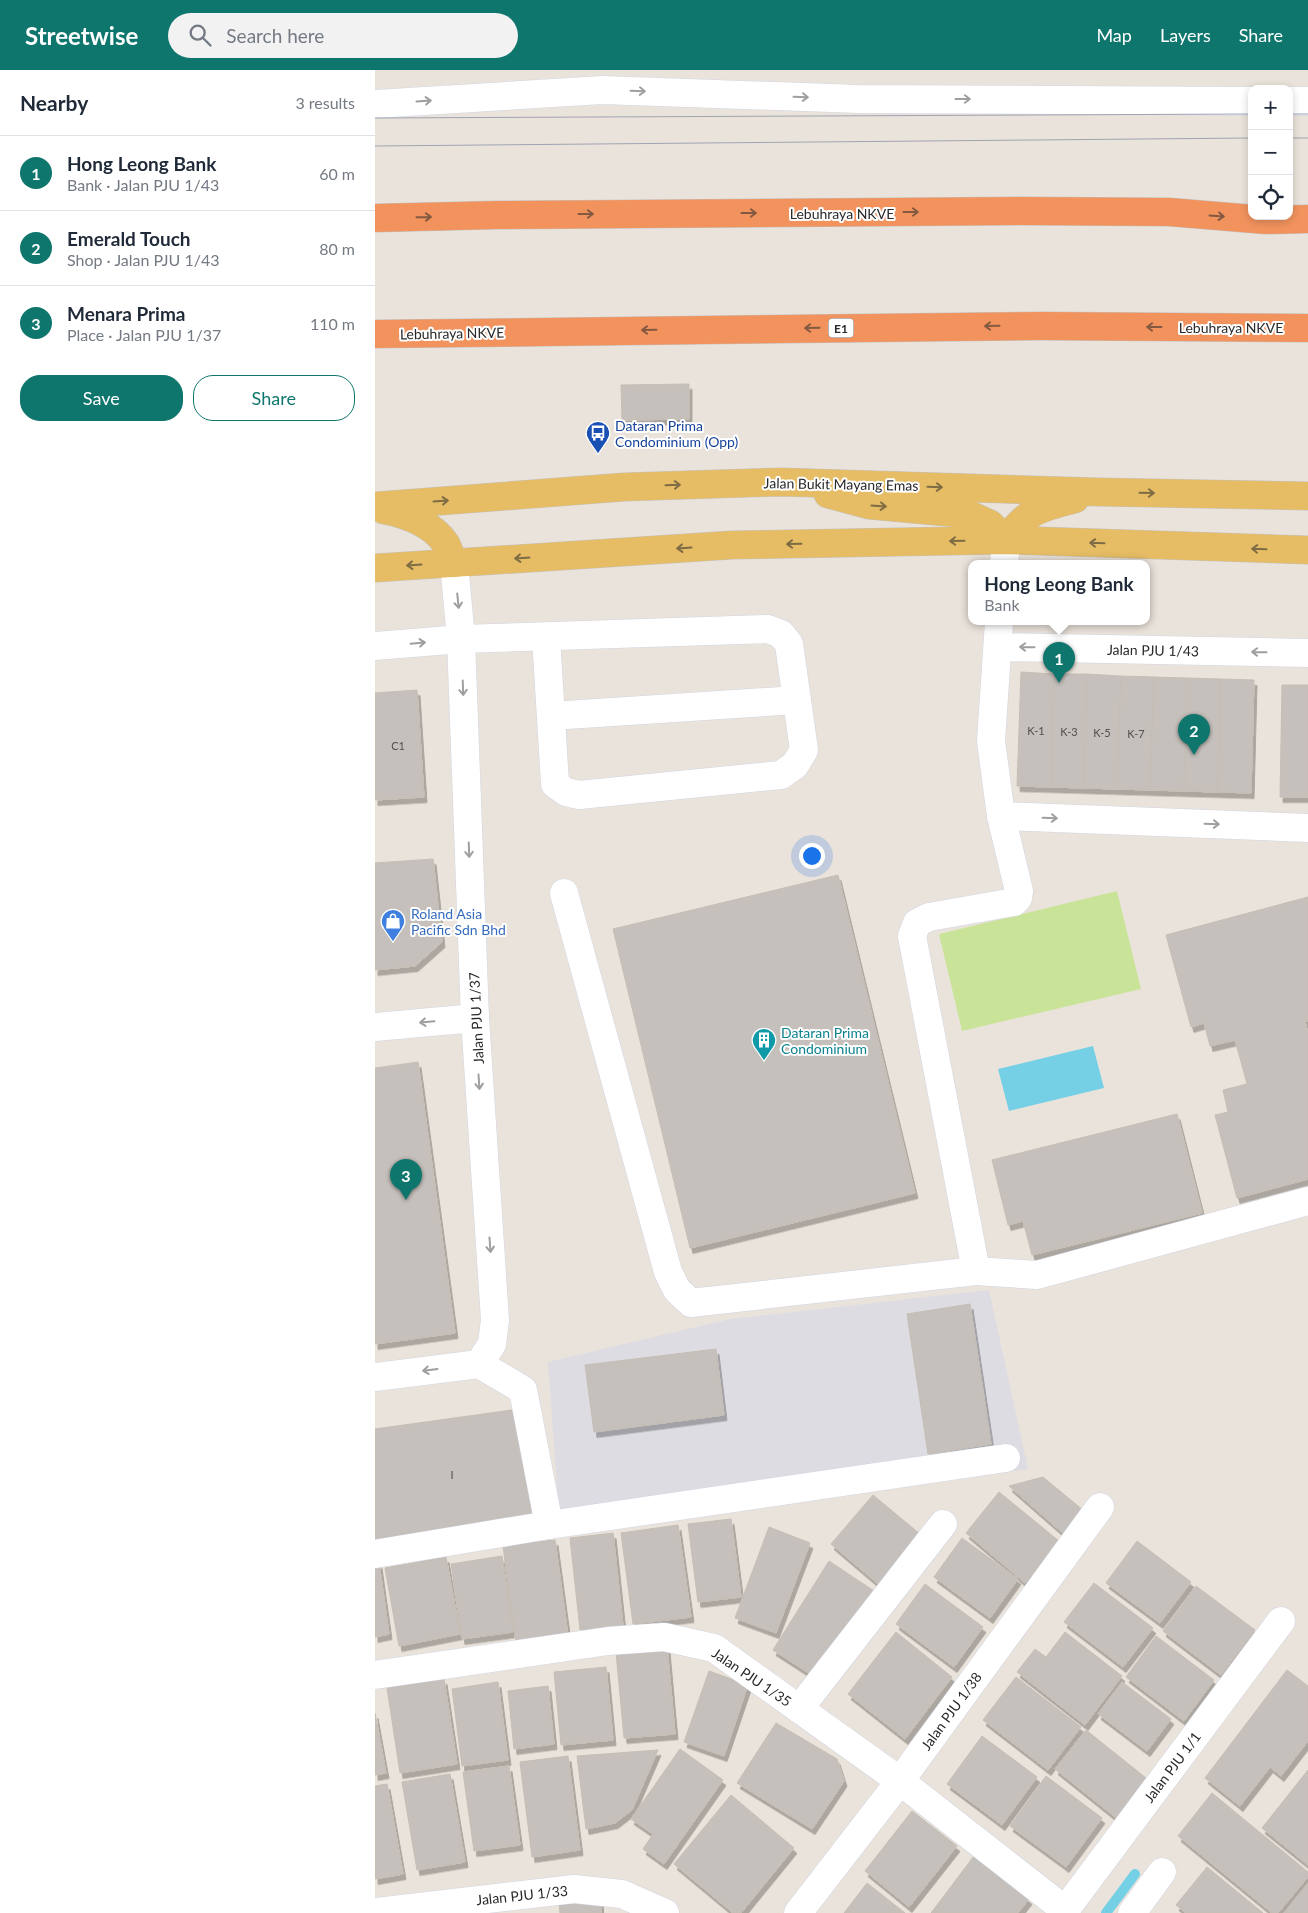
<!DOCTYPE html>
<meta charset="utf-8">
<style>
body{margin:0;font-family:Lato,sans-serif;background:#f2f2f3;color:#1f2937}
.controls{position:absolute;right:15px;top:15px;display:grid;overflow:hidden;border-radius:10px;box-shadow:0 2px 8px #0003}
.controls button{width:45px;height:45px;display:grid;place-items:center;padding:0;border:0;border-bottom:1px solid #e0e1e3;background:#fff;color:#1f2937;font:25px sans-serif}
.you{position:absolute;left:436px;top:785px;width:18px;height:18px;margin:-12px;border:4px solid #fff;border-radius:50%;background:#1a73e8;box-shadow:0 0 0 8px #1a73e833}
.badge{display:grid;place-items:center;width:32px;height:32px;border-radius:50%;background:#0f766e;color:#fff;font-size:16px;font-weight:700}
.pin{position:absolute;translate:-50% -41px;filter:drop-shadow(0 1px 2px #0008)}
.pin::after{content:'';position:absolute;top:26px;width:18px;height:15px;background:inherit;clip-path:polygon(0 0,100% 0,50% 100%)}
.popup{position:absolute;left:593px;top:490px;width:182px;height:65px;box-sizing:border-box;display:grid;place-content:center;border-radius:10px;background:#fff;filter:drop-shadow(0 1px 4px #0005);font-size:16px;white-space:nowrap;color:#747a83}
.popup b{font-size:19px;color:#1f2937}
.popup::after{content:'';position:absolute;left:50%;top:100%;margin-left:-10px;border:10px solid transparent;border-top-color:#fff}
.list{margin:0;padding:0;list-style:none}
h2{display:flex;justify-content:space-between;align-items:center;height:65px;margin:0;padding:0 20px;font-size:21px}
h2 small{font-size:16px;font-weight:400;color:#747a83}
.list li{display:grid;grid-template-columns:32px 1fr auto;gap:15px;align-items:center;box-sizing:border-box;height:75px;padding:0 20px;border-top:1px solid #e0e1e3}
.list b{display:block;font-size:19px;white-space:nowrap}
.list p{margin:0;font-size:16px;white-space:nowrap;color:#747a83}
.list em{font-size:16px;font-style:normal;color:#747a83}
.actions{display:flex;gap:10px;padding:15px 20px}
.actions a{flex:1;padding:11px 0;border:1px solid #0f766e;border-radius:20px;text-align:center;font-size:18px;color:#0f766e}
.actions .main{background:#0f766e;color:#fff}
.icon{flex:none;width:28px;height:28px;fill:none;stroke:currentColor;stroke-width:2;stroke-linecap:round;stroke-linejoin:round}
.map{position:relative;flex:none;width:933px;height:1843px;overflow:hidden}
header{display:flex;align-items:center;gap:30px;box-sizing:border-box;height:70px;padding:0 25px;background:#0f766e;color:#fff}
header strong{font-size:24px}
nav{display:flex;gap:28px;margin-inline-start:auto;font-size:18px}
.search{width:350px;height:45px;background:#f2f2f3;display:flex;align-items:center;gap:12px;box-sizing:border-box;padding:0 18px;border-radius:28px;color:#747a83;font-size:19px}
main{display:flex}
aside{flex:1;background:#fff}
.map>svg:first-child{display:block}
.industrial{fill:#dddce3}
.pitch{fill:#c9e498}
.water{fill:#75d0e5}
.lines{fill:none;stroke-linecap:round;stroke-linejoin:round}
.stream{stroke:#75d0e5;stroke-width:10}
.building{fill:#c5c0bb;stroke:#c5beb5;filter:url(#shadow)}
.minor-casing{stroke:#d1d5e1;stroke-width:29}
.major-casing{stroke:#c3c3c3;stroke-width:29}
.highway-casing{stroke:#c3c3c3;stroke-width:29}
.minor{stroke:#fff;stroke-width:28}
.major{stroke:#e6bd65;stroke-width:28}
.highway{stroke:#f2935e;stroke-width:28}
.tram{stroke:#9fa3b2;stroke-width:1}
.oneway{stroke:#9f9f9f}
.oneway2{stroke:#835941}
.oneway3{stroke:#7e6c44}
.labels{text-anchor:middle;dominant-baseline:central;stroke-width:4;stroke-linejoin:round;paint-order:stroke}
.number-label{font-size:11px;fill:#504f4e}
.shield{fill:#fff;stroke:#696969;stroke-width:1}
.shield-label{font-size:12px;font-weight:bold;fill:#292929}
.street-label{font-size:14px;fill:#292929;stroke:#fff}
.transit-label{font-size:14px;fill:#164399;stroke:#fff;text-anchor:start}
.shop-label{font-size:14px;fill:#366cbe;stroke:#fff;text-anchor:start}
.culture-label{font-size:14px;fill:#0d838f;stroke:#fff;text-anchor:start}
</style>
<header>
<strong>Streetwise</strong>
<div class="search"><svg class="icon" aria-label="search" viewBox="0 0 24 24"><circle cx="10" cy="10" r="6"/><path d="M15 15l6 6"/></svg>Search here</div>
<nav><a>Map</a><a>Layers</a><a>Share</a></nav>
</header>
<main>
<aside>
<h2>Nearby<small>3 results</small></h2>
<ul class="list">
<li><span class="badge">1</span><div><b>Hong Leong Bank</b><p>Bank · Jalan PJU 1/43</p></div><em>60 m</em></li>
<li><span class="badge">2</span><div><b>Emerald Touch</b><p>Shop · Jalan PJU 1/43</p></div><em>80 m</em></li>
<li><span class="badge">3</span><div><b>Menara Prima</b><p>Place · Jalan PJU 1/37</p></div><em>110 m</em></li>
</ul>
<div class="actions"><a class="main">Save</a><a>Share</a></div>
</aside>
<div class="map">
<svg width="933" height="1843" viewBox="0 0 933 1843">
<defs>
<filter id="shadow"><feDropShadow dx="3" dy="5.5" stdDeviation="0" flood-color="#0004"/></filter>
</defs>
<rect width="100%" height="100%" fill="#eae3db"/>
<!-- industrial -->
<polygon class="industrial" points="614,1220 653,1399 386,1437 184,1443 173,1292 355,1249"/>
<!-- pitch -->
<polygon class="pitch" points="742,821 766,919 587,961 564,864"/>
<!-- water -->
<polygon class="water" points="718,976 729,1018 634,1041 623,999"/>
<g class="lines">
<!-- stream -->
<polyline class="stream" points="731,1843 760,1804"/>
</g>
<!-- building -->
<g class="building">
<polygon points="314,314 314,349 247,350 246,315"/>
<polygon points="646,602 679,604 676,717 642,716"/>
<polygon points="679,604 712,604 709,718 676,717"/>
<polygon points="712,604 746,606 742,719 709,718"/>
<polygon points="746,606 779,607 775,720 742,719"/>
<polygon points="779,607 812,608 809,721 775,720"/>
<polygon points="812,608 846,609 843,722 809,721"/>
<polygon points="846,609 879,610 876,723 843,722"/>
<polygon points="907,615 933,615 933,727 905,727"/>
<polygon points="42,620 49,727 0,730 0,623"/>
<polygon points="58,789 67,872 40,896 0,900 0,793"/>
<polygon points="463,805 540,1123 315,1178 238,859"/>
<polygon points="933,827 933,951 930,952 933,963 933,1109 862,1128 840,1045 853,1042 848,1020 872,1014 860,970 835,976 829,953 816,957 791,865"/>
<polygon points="43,992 80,1263 0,1274 0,998"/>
<polygon points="802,1044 827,1143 657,1185 648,1151 633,1155 617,1090"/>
<polygon points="595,1234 616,1374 553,1384 532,1244"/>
<polygon points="341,1279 349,1345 219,1362 210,1295"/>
<polygon points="144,1339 159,1449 0,1471 0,1359"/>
<polygon points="668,1407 709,1441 690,1465 634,1416"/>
<polygon points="624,1422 684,1471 650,1513 591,1463"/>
<polygon points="498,1425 551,1469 509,1519 456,1474"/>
<polygon points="356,1449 366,1527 323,1532 313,1454"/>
<polygon points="303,1455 316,1547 258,1554 246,1463"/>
<polygon points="394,1457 435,1473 401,1563 360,1548"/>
<polygon points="238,1463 248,1556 205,1560 195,1468"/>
<polygon points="587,1468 643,1509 615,1548 559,1507"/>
<polygon points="180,1470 193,1566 141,1573 128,1476"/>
<polygon points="762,1471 816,1512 785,1553 731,1513"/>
<polygon points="127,1486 138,1562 87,1569 76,1494"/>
<polygon points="71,1487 85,1564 24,1576 10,1498"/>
<polygon points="454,1491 499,1521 443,1609 398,1580"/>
<polygon points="0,1493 4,1493 14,1564 0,1567"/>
<polygon points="719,1513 778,1558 748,1597 689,1552"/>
<polygon points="550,1514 608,1557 579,1597 521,1554"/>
<polygon points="821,1516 880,1560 846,1605 788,1561"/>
<polygon points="521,1562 577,1607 530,1669 473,1624"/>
<polygon points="690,1562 747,1606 710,1655 642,1602 660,1579 671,1587"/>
<polygon points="781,1566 839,1610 809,1651 751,1607"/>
<polygon points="292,1577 300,1664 249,1668 241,1582"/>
<polygon points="231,1597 238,1670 186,1675 179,1602"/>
<polygon points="912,1600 933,1616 933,1671 906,1706 895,1697 865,1736 830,1708"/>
<polygon points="334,1601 373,1615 349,1686 309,1672"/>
<polygon points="641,1607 706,1657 673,1700 608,1650"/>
<polygon points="69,1609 82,1694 25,1703 12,1618"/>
<polygon points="123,1612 133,1690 87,1696 77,1619"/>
<polygon points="747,1612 796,1649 772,1681 723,1644"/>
<polygon points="173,1616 179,1674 139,1679 133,1621"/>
<polygon points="0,1643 11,1703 0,1705"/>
<polygon points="401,1653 462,1689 469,1711 437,1759 362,1713"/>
<polygon points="711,1660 776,1712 745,1751 680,1699"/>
<polygon points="607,1666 662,1707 627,1755 572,1714"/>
<polygon points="305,1679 348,1710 289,1794 268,1779 278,1764 256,1749"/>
<polygon points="283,1680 257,1740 240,1753 211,1759 202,1686"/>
<polygon points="193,1686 205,1780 157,1787 145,1692"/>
<polygon points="134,1696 145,1775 99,1781 88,1702"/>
<polygon points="933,1700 933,1795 887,1758"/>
<polygon points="75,1704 90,1792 42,1800 27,1712"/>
<polygon points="671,1706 727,1748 691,1797 635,1756"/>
<polygon points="12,1714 28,1804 0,1809 0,1716"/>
<polygon points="837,1723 933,1802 933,1807 903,1843 897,1843 803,1766"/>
<polygon points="356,1725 419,1778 366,1843 358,1843 299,1794"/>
<polygon points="537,1741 582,1776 534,1837 490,1801"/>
<polygon points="599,1786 654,1829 643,1843 556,1843"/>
<polygon points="832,1797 888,1843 811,1843 801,1835"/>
<polygon points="492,1813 530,1843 469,1843"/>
<polygon points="933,1813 933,1843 909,1843"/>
<polygon points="225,1828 226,1843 185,1843 184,1832"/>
</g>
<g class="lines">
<!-- minor casing -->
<g class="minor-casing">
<g id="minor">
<polyline points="914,31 933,31"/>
<polyline points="0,34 227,20 484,29 877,31"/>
<polyline points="629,494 631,470"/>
<polyline points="0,576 86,569 393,559 406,564 414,574 429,680 420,695 406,705 204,725 191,722 180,714 171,567"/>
<polyline points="623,577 933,583"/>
<polyline points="176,646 422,630"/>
<polyline points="626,746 933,758"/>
<polyline points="189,823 293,1202 302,1220 316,1233 601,1201 662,1205 933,1131"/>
<polyline points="0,957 100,948"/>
<polyline points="601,1201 537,866 542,853 554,847 639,832 643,828 644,821 626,746 616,671 624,552"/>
<polyline points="104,1294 148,1320 174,1455"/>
<polyline points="0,1307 104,1294 117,1274 120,1250 100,948 86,569 79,493"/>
<polyline points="0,1484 174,1455 631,1388"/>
<polyline points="0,1605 233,1571 289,1567 339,1578 525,1711 690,1840"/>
<polyline points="424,1639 568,1454"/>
<polyline points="0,1842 199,1819 247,1824 290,1843"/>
<polyline points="423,1843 525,1711 725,1437"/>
<polyline points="688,1843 906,1551"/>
<polyline points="757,1843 787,1802"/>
</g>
</g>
<!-- major casing -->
<g class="major-casing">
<g id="major">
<polyline points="453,424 494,435 593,444 615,454 631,470"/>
<polyline points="0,436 249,417 406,412 723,422 933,426"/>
<path d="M9 440C31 444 58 454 71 474 74 480 76 487 79 493"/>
<path d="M631 470C652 440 665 438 700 429"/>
<polyline points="0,498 357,475 631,470 933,480"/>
</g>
</g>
<!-- highway casing -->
<g class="highway-casing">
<g id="highway">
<polyline points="0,148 122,145 649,141 794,142 891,150 933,149"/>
<polyline points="0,264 667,256 933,258"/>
</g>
</g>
<!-- minor -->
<use href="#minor" class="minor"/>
<!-- major -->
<use href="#major" class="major"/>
<!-- highway -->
<use href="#highway" class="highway"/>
<!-- tram -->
<g class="tram">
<polyline points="914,44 933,44"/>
<polyline points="0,48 877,44"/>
<polyline points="914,68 933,68"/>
<polyline points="0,76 877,68"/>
</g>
</g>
<!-- one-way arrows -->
<defs><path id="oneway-shaft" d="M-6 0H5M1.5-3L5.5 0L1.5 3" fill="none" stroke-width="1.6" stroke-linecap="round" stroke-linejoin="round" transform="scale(1.25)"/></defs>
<g class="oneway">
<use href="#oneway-shaft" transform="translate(263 21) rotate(2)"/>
<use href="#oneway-shaft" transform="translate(426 27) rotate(2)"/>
<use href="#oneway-shaft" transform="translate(588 29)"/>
<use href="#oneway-shaft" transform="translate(49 31) rotate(-4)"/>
<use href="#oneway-shaft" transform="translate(83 531) rotate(84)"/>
<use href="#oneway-shaft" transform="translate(43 573) rotate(-5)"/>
<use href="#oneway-shaft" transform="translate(652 577) rotate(-179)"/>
<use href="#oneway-shaft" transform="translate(884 582) rotate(-179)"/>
<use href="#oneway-shaft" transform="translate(88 618) rotate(88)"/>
<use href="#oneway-shaft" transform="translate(675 748) rotate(2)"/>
<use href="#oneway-shaft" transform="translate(837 754) rotate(2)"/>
<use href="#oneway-shaft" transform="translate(94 780) rotate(88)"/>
<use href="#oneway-shaft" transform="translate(52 952) rotate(175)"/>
<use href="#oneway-shaft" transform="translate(104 1012) rotate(86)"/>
<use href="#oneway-shaft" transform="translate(115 1175) rotate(86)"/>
<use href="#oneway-shaft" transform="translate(55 1300) rotate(173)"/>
</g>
<g class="oneway2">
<use href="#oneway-shaft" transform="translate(536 142)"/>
<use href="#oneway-shaft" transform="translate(374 143)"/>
<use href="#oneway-shaft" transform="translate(211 144)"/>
<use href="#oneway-shaft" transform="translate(842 146) rotate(4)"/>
<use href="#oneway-shaft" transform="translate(49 147) rotate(-1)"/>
<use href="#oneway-shaft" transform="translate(617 256) rotate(179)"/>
<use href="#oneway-shaft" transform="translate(779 257) rotate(-180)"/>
<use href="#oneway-shaft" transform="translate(437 258) rotate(179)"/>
<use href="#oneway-shaft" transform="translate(274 260) rotate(179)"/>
</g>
<g class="oneway3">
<use href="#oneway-shaft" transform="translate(298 415) rotate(-2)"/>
<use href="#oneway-shaft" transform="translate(560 417) rotate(2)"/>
<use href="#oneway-shaft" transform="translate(772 423) rotate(1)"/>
<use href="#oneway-shaft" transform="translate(66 431) rotate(-4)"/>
<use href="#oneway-shaft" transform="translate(504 436) rotate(4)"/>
<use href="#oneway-shaft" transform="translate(582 471) rotate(179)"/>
<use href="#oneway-shaft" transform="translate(722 473) rotate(-178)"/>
<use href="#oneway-shaft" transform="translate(419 474) rotate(179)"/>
<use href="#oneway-shaft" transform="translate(309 478) rotate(176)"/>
<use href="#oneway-shaft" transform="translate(884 479) rotate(-178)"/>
<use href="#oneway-shaft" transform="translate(147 488) rotate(176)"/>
<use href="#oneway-shaft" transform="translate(39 495) rotate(176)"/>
</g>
<!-- icons -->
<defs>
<g id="bus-pin" transform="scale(1.25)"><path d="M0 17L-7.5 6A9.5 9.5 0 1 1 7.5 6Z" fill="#1a4fb4" stroke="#fff"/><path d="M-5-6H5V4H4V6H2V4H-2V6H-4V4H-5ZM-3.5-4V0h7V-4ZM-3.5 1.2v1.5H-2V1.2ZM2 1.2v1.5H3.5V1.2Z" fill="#fff"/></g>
<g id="shop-pin" transform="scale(1.25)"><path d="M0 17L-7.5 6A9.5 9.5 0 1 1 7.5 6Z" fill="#3f7fe0" stroke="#fff"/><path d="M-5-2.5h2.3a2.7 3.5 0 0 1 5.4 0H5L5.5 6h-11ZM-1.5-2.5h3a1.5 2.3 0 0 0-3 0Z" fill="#fff"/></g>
<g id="building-pin" transform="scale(1.25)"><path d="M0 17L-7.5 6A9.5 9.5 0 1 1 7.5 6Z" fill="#0f9aa8" stroke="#fff"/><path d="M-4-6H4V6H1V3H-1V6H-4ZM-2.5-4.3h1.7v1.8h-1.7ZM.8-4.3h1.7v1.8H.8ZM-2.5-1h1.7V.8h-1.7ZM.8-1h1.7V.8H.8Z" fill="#fff"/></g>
</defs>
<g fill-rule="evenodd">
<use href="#bus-pin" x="223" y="363"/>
<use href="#shop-pin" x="18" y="851"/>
<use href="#building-pin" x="389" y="970"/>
</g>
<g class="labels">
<!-- number labels -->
<g class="number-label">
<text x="661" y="660">K-1</text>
<text x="694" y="661">K-3</text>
<text x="727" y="662">K-5</text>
<text x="761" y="663">K-7</text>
<text x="23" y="675">C1</text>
<text x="77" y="1404">I</text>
</g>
<!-- shield labels -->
<rect class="shield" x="453.5" y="248.5" width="25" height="19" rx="4"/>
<g class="shield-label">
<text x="466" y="258">E1</text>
</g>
<!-- street labels -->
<g class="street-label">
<text x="467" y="143">Lebuhraya NKVE</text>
<text x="856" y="257">Lebuhraya NKVE</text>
<text transform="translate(77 263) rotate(-1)">Lebuhraya NKVE</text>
<text transform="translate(466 414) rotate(1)">Jalan Bukit Mayang Emas</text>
<text transform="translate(778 580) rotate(1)">Jalan PJU 1/43</text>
<text transform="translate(101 948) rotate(-93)">Jalan PJU 1/37</text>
<text transform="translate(377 1607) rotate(34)">Jalan PJU 1/35</text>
<text transform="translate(576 1641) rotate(-54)">Jalan PJU 1/38</text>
<text transform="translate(797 1697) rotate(-53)">Jalan PJU 1/1</text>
<text transform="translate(147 1825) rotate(-6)">Jalan PJU 1/33</text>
</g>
<!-- transit labels -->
<g class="transit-label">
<text x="240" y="355">Dataran Prima<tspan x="240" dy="16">Condominium (Opp)</tspan></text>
</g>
<!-- shop labels -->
<g class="shop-label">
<text x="36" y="843">Roland Asia<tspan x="36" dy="16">Pacific Sdn Bhd</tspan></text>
</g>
<!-- culture labels -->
<g class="culture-label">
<text x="406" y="962">Dataran Prima<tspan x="406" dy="16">Condominium</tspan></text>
</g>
</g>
</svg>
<div class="controls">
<button>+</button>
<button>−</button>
<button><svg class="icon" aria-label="locate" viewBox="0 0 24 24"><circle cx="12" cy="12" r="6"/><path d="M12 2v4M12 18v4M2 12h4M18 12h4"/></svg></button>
</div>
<div class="you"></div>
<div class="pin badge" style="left:684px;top:613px">1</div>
<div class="popup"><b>Hong Leong Bank</b>Bank</div>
<div class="pin badge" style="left:819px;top:685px">2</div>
<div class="pin badge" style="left:31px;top:1130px">3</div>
</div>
</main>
